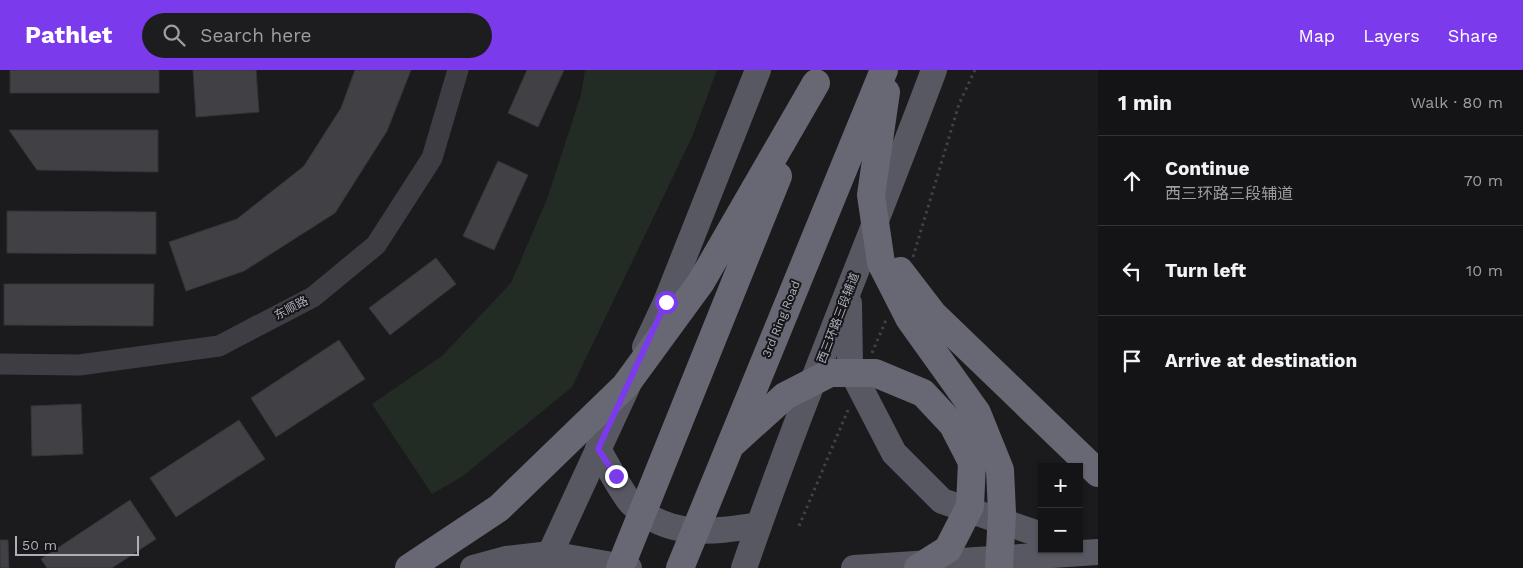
<!DOCTYPE html>
<meta charset="utf-8">
<style>
body{margin:0;font-family:"Work Sans","Noto Sans SC",sans-serif;background:#1d1d1f;color:#f1f3f6}
.controls{position:absolute;right:15px;bottom:15px;display:grid;overflow:hidden;border-radius:0px;box-shadow:0 1px 4px #0004}
.controls button{width:45px;height:45px;display:grid;place-items:center;padding:0;border:0;border-bottom:1px solid #333335;background:#141416;color:#f1f3f6;font:25px sans-serif}
.scale{position:absolute;left:15px;bottom:12px;width:124px;box-sizing:border-box;padding-left:5px;border:2px solid #adafbd;border-top:0;font-size:14px;line-height:18px;white-space:nowrap;color:#adafbd;-webkit-text-stroke:4px #161518;paint-order:stroke}
.stop{position:absolute;width:15px;height:15px;margin:-11px;border:4px solid #7c3aed;border-radius:50%;background:#fff}
.stop.end{background:#7c3aed;border-color:#fff;box-shadow:0 1px 5px #0008}
.list{margin:0;padding:0;list-style:none}
h2{display:flex;justify-content:space-between;align-items:center;height:65px;margin:0;padding:0 20px;font-size:21px}
h2 small{font-size:16px;font-weight:400;color:#9d9ea1}
.list li{display:grid;grid-template-columns:32px 1fr auto;gap:15px;align-items:center;box-sizing:border-box;height:90px;padding:0 20px;border-top:1px solid #333335}
.list b{display:block;font-size:19px;white-space:nowrap}
.list p{margin:0;font-size:16px;white-space:nowrap;color:#9d9ea1}
.list em{font-size:16px;font-style:normal;color:#9d9ea1}
.icon{flex:none;width:28px;height:28px;fill:none;stroke:currentColor;stroke-width:2;stroke-linecap:round;stroke-linejoin:round}
.map{position:relative;flex:none;width:1098px;height:498px;overflow:hidden}
header{display:flex;align-items:center;gap:30px;box-sizing:border-box;height:70px;padding:0 25px;background:#7c3aed;color:#fff}
header strong{font-size:24px}
nav{display:flex;gap:28px;margin-inline-start:auto;font-size:18px}
.search{width:350px;height:45px;background:#1d1d1f;display:flex;align-items:center;gap:12px;box-sizing:border-box;padding:0 18px;border-radius:28px;color:#9d9ea1;font-size:19px}
main{display:flex}
aside{flex:1;background:#141416}
.map>svg:first-child{display:block}
.green{fill:#222c25}
.building{fill:#404045;stroke:#353439}
.lines{fill:none;stroke-linecap:round;stroke-linejoin:round}
.path{stroke:#414249;stroke-width:3;stroke-dasharray:2.5 4;stroke-linecap:butt}
.minor{stroke:#3e3d44;stroke-width:21}
.major{stroke:#575861;stroke-width:26}
.highway-bridge{stroke:#676873;stroke-width:28}
.route{stroke:#7c3aed;stroke-width:6}
.labels{text-anchor:middle;dominant-baseline:central;stroke-width:4;stroke-linejoin:round;paint-order:stroke}
.street-label{font-size:12px;fill:#adafbd;stroke:#161518}
</style>
<header>
<strong>Pathlet</strong>
<div class="search"><svg class="icon" aria-label="search" viewBox="0 0 24 24"><circle cx="10" cy="10" r="6"/><path d="M15 15l6 6"/></svg>Search here</div>
<nav><a>Map</a><a>Layers</a><a>Share</a></nav>
</header>
<main>
<div class="map">
<svg width="1098" height="498" viewBox="0 0 1098 498">
<rect width="100%" height="100%" fill="#1b1b1d"/>
<!-- green -->
<polygon class="green" points="585,0 717,0 692,67 572,317 463,406 432,424 372,334 442,286 511,213 547,129 581,25"/>
<!-- building -->
<g class="building">
<rect x="10" y="0" width="149" height="23"/>
<polygon points="193,0 256,0 259,42 196,47"/>
<polygon points="355,0 411,0 387,61 335,143 244,201 186,221 169,172 237,149 304,96 341,38"/>
<polygon points="527,0 564,0 538,57 508,43"/>
<polygon points="9,60 158,60 158,102 37,100"/>
<polygon points="498,91 528,105 494,180 463,166"/>
<polygon points="7,141 156,142 156,184 7,183"/>
<polygon points="436,188 456,214 390,265 369,238"/>
<polygon points="4,214 154,214 153,256 4,255"/>
<polygon points="339,270 365,309 276,367 251,328"/>
<polygon points="81,334 83,384 32,386 31,336"/>
<polygon points="239,350 265,389 176,447 150,408"/>
<polygon points="130,430 156,469 112,498 47,498 41,489"/>
<polygon points="0,470 8,470 9,498 0,498"/>
</g>
<g class="lines">
<!-- path -->
<g class="path">
<polyline points="913,187 959,34 975,0"/>
<polyline points="872,283 886,250"/>
<polyline points="799,456 848,340"/>
</g>
<!-- minor -->
<polyline class="minor" points="0,294 79,295 219,276 313,227 376,175 432,88 458,0"/>
<!-- major -->
<g class="major">
<polyline points="849,233 850,298 894,383 942,431 1042,465"/>
<polyline points="645,277 666,232 758,0"/>
<path d="M598 379C605 391 624 427 632 434 670 469 713 462 759 455"/>
<polyline points="473,498 506,489 550,484 629,498"/>
<polyline points="549,498 550,484 628,315"/>
<path d="M744 498C802 330 872 166 934 0"/>
<polyline points="854,498 1098,482"/>
</g>
<!-- highway-bridge -->
<g class="highway-bridge">
<polyline points="886,22 871,125 881,193 909,248 977,343 1000,400 1002,443 999,498"/>
<polyline points="900,201 933,244 1098,403"/>
<polyline points="733,373 785,326 830,303 875,303 923,323 953,355 972,392 970,436 948,479 918,498"/>
<polyline points="409,498 499,438 625,316 701,212 816,13"/>
<polyline points="620,498 778,106"/>
<polyline points="680,498 884,0"/>
</g>
</g>
<g class="lines">
<!-- route -->
<polyline class="route" points="616,406 598,379 666,232"/>
</g>
<g class="labels">
<!-- street labels -->
<g class="street-label">
<text transform="translate(291 238) rotate(-28)">东顺路</text>
<text transform="translate(838 248) rotate(-69)">西三环路三段辅道</text>
<text transform="translate(781 249) rotate(-68)">3rd Ring Road</text>
</g>
</g>
</svg>
<div class="controls">
<button>+</button>
<button>−</button>
</div>
<div class="scale">50 m</div>
<div class="stop" style="left:666px;top:232px"></div>
<div class="stop end" style="left:616px;top:406px"></div>
</div>
<aside>
<h2>1 min<small>Walk · 80 m</small></h2>
<ul class="list">
<li><svg class="icon" aria-label="ahead" viewBox="0 0 24 24"><path d="M12 20V5M6 11l6-6 6 6"/></svg><div><b>Continue</b><p>西三环路三段辅道</p></div><em>70 m</em></li>
<li><svg class="icon" aria-label="left" viewBox="0 0 24 24"><path d="M17 20v-9H6M10 6l-5 5 5 5"/></svg><div><b>Turn left</b></div><em>10 m</em></li>
<li><svg class="icon" aria-label="arrive" viewBox="0 0 24 24"><path d="M6 21V4h12l-3 4 3 4H6"/></svg><div><b>Arrive at destination</b></div></li>
</ul>
</aside>
</main>
